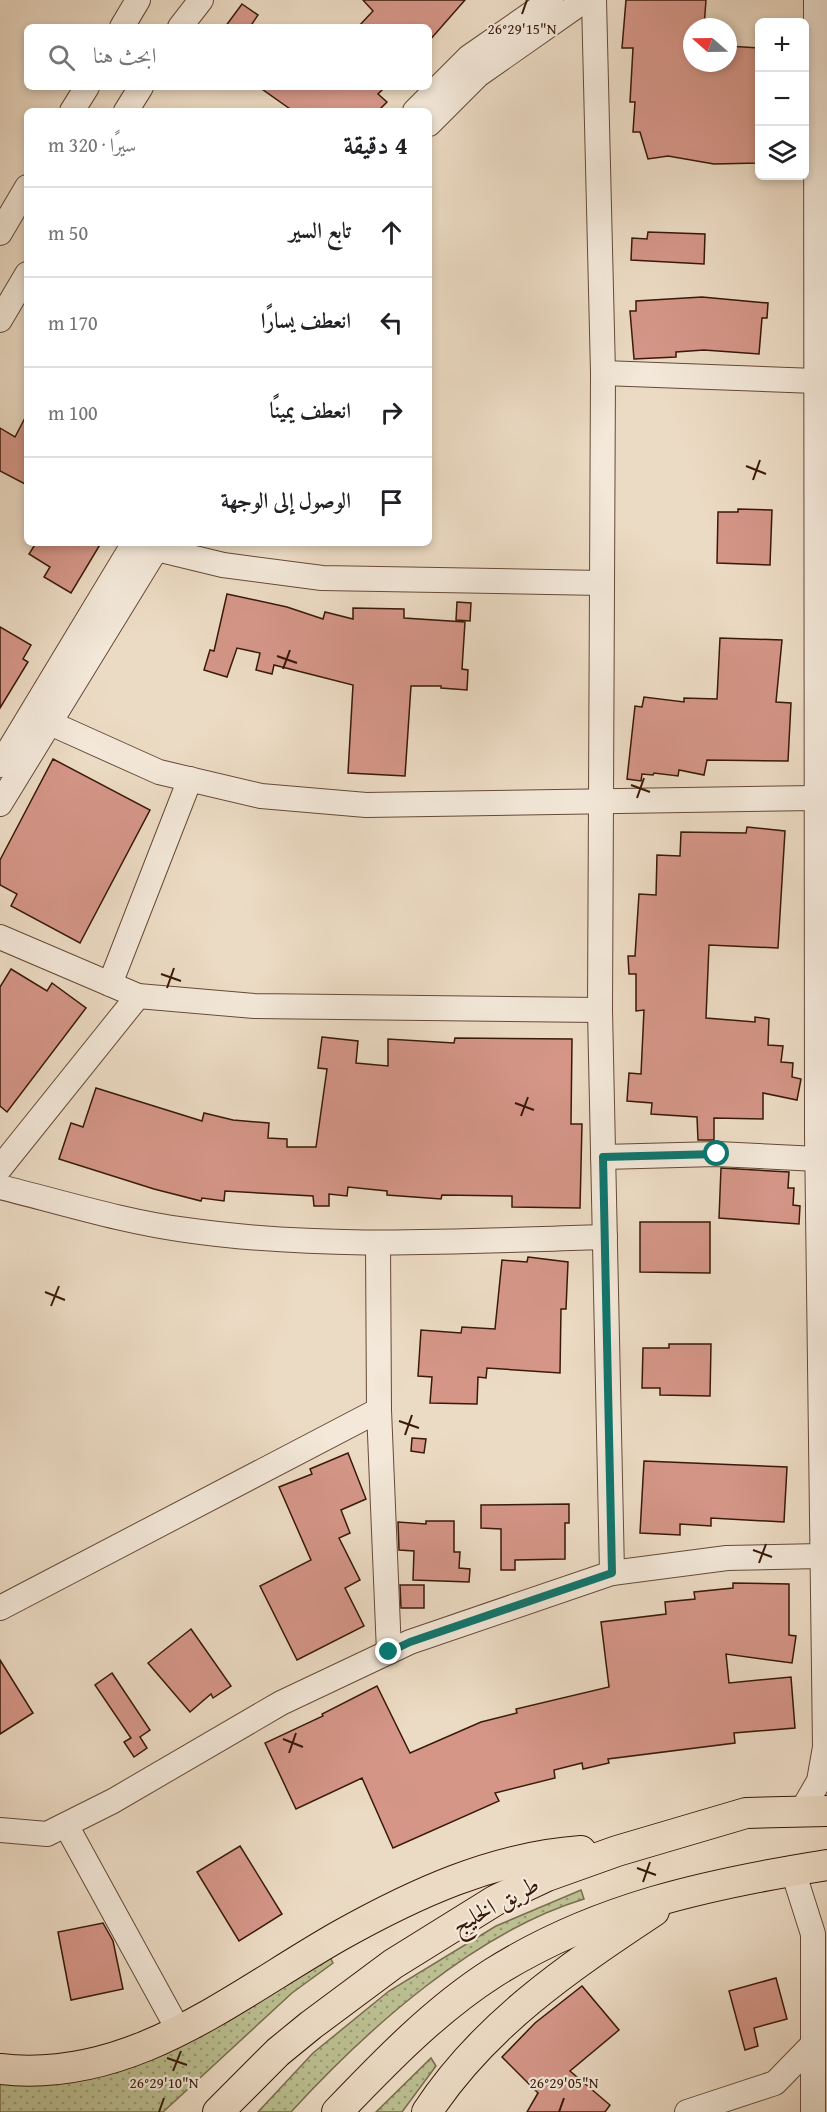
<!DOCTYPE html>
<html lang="ar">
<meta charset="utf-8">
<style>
body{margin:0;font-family:"Gentium Book Plus",Amiri,serif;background:#f2f2f2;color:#202124;direction:rtl}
.controls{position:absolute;right:18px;top:18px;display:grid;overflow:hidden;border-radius:9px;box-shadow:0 3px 9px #0003}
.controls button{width:54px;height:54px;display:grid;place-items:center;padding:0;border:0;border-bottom:2px solid #e0e0e0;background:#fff;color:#202124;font:30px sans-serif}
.compass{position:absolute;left:683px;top:18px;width:54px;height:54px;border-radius:50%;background:#fff;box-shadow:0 3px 9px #0003;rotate:290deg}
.stop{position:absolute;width:18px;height:18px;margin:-14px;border:4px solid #0f766e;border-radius:50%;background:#fff}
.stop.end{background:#0f766e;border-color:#fff;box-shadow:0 2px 6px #0008}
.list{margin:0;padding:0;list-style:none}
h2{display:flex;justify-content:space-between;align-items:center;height:78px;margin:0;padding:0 24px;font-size:26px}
h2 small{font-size:20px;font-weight:400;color:#757577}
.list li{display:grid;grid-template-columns:39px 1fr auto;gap:18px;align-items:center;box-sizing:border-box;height:90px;padding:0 24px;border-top:2px solid #e0e0e0}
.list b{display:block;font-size:22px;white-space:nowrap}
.list em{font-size:20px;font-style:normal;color:#757577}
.icon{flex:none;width:33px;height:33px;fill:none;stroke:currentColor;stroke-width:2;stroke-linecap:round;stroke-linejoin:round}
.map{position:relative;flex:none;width:827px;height:2112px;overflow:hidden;direction:ltr}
.search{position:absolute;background:#fff;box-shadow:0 3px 9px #0003;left:24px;top:24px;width:408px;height:66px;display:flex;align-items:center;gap:15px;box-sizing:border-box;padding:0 21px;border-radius:9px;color:#757577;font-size:22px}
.panel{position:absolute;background:#fff;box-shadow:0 3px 9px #0003;left:24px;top:108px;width:408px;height:438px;border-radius:9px;direction:rtl}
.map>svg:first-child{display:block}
.grass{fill:url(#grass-dots);stroke:#7a6c4d;stroke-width:1.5}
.building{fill:#d59688;stroke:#391909;stroke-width:1.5}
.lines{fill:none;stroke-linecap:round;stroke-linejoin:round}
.minor-casing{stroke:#664a38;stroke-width:26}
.major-casing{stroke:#391909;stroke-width:32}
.minor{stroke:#f3e8d9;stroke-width:24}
.major{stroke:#ecdbc4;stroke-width:30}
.route{stroke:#0f766e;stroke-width:8}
.ticks{fill:none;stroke:#391909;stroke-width:2}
.labels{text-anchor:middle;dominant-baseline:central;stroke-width:4.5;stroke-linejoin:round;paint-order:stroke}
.street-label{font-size:24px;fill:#391909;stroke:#f3e8d9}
.ticks-label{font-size:15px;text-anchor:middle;fill:#391909;stroke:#f3e8d9;stroke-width:4.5;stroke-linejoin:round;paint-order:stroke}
</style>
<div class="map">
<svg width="827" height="2112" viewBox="0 0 827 2112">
<defs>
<pattern id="grass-dots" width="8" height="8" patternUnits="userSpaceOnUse" patternTransform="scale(1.5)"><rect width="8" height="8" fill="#bbbf91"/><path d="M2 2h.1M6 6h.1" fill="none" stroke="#999a75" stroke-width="1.8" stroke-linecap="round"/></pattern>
</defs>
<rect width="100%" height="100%" fill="#ecdbc4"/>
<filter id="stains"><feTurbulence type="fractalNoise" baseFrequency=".00333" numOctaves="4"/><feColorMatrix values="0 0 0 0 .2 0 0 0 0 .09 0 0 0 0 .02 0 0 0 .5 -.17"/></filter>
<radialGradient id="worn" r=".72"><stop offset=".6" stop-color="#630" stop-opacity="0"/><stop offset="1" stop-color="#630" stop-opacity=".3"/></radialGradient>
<!-- grass -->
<g class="grass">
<path d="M581 1890 584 1899C475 1932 367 2029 291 2112H258L313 2053 389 1991 496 1926Z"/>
<polygon points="329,1955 333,1963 292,1993 163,2112 0,2112 0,2080 23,2082"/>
<polygon points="431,2058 436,2066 402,2112 376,2112"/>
</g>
<!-- building -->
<g class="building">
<polygon points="363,0 465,0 429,41 429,27 358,27 373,11"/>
<polygon points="626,0 706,0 704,27 692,27 692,63 728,63 728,46 759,48 759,163 714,164 668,156 648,159 640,132 633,132 635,102 630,102 633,48 622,48"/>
<polygon points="242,4 258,15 250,27 225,27"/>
<polygon points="259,87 385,87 378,94 387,102 378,111 293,111"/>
<polygon points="648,232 705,234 704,264 631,260 632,238 647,239"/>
<polygon points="702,297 768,303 767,318 762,318 759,354 704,350 676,352 676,357 634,359 630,311 636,311 636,301"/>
<polygon points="27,414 27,485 0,471 0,428 15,437"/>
<polygon points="738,509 772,510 770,565 717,563 718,512 738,512"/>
<polygon points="36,543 101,543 71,593 44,577 50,567 29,554"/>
<polygon points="227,594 287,607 323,619 325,612 353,619 353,608 404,609 404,618 465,622 462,669 468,670 467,690 441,688 441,686 411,686 405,776 348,773 353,685 274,665 272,674 256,670 260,653 237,648 227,677 204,670 210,650 214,651"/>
<polygon points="457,602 471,603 470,621 456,620"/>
<polygon points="0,627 31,645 23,659 28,662 0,708"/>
<polygon points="720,638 782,640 776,702 791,703 788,761 707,760 704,775 679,770 678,776 654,773 653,775 642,774 641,781 627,779 635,706 642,707 644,697 684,702 684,698 717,699"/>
<polygon points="53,759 150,810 80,943 11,906 17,894 0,885 0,860"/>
<polygon points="747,827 785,831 778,948 709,945 706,1018 755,1022 755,1017 769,1019 768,1045 783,1046 781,1062 793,1063 792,1077 801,1079 797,1100 763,1093 763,1119 714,1118 714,1140 698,1140 697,1117 651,1114 652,1103 627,1101 629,1073 641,1074 644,1010 636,1011 636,974 629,974 628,956 635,956 639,894 656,895 657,855 680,856 681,832 746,833"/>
<polygon points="11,969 47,991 52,983 86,1008 7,1112 0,1106 0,987"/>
<polygon points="322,1037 358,1041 356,1063 388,1066 388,1039 454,1043 455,1038 572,1039 571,1124 582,1124 580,1208 512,1207 512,1196 442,1195 441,1199 387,1195 387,1191 348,1187 347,1196 329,1194 329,1206 314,1206 313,1196 225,1191 224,1201 202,1198 201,1201 154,1189 59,1159 71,1123 83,1127 96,1088 202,1121 204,1113 233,1120 269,1123 268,1138 287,1139 287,1147 316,1147 327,1069 318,1068"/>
<polygon points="721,1168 789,1172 788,1188 794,1188 793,1205 800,1206 799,1224 719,1218"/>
<polygon points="640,1222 710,1222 710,1273 640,1272"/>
<polygon points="528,1257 568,1262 566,1309 561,1309 560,1373 487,1368 486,1378 478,1377 477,1404 430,1403 432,1377 418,1376 421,1330 461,1333 462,1327 495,1329 502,1260 527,1262"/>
<polygon points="669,1344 711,1344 710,1396 660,1395 660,1388 642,1388 643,1348 669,1348"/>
<polygon points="412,1438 426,1439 424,1453 411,1451"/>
<polygon points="348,1453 366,1499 341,1510 350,1533 339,1538 360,1580 345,1588 364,1626 297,1660 260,1586 311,1560 279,1487 312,1474 310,1469"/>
<polygon points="644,1461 787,1467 784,1522 711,1518 711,1526 680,1524 680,1535 640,1533"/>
<polygon points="569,1504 569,1523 565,1523 565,1559 515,1560 515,1570 501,1570 501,1529 481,1528 481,1505"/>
<polygon points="426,1521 454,1521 454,1552 460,1552 459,1568 470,1569 469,1582 413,1580 414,1551 399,1550 398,1522 426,1524"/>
<polygon points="733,1583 789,1584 789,1635 796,1636 792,1663 726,1654 729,1683 791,1677 795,1728 734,1733 735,1743 608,1759 609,1763 583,1769 582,1763 554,1770 555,1778 495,1793 499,1801 393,1848 362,1778 296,1809 265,1743 323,1716 322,1714 377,1686 410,1753 481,1722 517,1713 516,1709 609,1687 601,1622 666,1614 665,1602 695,1599 694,1592 733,1588"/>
<polygon points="400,1585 424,1585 424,1608 401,1608"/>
<polygon points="191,1629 231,1686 213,1698 211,1694 190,1712 148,1663"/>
<polygon points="0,1660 33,1713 0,1734"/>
<polygon points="112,1673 150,1730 140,1737 147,1748 134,1757 124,1742 131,1738 95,1685"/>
<polygon points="240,1846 282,1914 239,1941 197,1872"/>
<polygon points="103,1923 113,1941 123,1989 71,2000 58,1932"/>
<polygon points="776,1978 787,2019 754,2028 758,2046 745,2050 729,1991"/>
<polygon points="582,1986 619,2030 570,2071 610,2105 605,2112 527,2112 538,2093 502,2057 535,2023"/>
</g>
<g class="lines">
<!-- minor casing -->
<g class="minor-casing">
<g id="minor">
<polyline points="594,0 603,373 600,1010 612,1573"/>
<polyline points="122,27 138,0"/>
<polyline points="180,27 201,0"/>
<polyline points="72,111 87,87"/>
<polyline points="126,111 141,87"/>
<polyline points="415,111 469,57 551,0"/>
<polyline points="429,124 478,75 585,0"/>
<polyline points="0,233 27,187"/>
<polyline points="0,320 27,274"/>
<polyline points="603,373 816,381"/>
<polyline points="147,543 157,549 223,565 322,578 602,583"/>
<polyline points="50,723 159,772 261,796 366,805 817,798"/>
<polyline points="0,765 134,543"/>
<polyline points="0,804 160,543"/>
<polyline points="0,937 138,996 254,1006 600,1010"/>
<polyline points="110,984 190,779"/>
<polyline points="603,1157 717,1154 818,1159"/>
<polyline points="0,1168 138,996"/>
<path d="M0 1187C61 1202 124 1222 186 1230 325 1250 465 1241 605 1237"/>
<polyline points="378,1243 379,1410 389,1652"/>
<polyline points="0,1608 379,1410"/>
<polyline points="801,1812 819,1781 825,1747 817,1134 816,0"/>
<polyline points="66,1825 179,2031"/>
<polyline points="0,1830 47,1834 113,1801 281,1703 410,1642 612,1573 727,1558 821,1556"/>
<polyline points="793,1871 813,1934 813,2112"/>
<polyline points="687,2112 775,2083 813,2044"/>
</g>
</g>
<!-- major casing -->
<g class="major-casing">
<g id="major">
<path d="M0 2069C131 2084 232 1997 339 1936 414 1894 494 1857 581 1851"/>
<polyline points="218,2112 278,2052 311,2025 393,1964 496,1900 547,1876 617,1851 746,1813 827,1811"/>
<path d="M337 2112C384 2063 435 2010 493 1973 596 1908 708 1884 827 1865"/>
<path d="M427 2112C484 2025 568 1968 654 1911"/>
</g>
</g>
<!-- minor -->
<use href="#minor" class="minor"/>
<!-- major -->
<use href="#major" class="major"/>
</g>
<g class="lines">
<!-- route -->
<polyline class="route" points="389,1652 410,1642 612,1573 603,1157 717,1154"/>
</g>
<!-- ticks -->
<path class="ticks" d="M522 14 527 0M746 466 766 474M753 480 760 460M277 656 297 663M283 669 290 650M631 785 650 792M637 798 644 778M161 974 181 981M167 988 174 968M515 1103 534 1110M521 1116 528 1097M45 1292 65 1300M51 1306 59 1286M399 1421 419 1428M405 1435 412 1415M753 1550 772 1557M759 1563 766 1544M283 1739 303 1747M289 1753 296 1733M637 1868 656 1875M643 1882 650 1862M167 2058 187 2065M173 2071 181 2051M159 2112 164 2098M559 2112 564 2098"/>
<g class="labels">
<!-- street labels -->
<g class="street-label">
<text transform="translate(495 1904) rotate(-28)">طريق الخليج</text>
</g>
</g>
<g class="ticks-label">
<text x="522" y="34">26°29'15"N</text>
<text x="164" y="2088">26°29'10"N</text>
<text x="564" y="2088">26°29'05"N</text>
</g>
<rect width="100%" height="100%" filter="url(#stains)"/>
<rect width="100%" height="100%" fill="url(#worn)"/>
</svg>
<div class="controls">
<button>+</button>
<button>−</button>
<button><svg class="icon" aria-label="layers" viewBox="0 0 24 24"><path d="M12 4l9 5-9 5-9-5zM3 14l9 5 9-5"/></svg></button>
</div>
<svg class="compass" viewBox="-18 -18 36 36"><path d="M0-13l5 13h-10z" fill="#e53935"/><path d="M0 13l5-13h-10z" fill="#757577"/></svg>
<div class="stop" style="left:717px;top:1154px"></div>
<div class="stop end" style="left:389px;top:1652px"></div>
<div class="search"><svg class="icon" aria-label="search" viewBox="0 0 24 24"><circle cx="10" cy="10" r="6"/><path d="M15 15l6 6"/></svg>ابحث هنا</div>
<section class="panel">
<h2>4 دقيقة<small>سيرًا · 320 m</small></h2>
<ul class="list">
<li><svg class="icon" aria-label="ahead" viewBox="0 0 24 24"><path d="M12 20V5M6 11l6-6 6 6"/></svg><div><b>تابع السير</b></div><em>50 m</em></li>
<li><svg class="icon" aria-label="left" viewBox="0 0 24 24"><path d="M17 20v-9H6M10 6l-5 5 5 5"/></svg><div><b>انعطف يسارًا</b></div><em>170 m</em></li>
<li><svg class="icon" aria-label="right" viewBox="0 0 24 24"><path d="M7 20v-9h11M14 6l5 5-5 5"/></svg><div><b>انعطف يمينًا</b></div><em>100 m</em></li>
<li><svg class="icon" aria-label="arrive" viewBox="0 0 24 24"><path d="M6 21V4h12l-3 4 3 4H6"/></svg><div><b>الوصول إلى الوجهة</b></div></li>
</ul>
</section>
</div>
